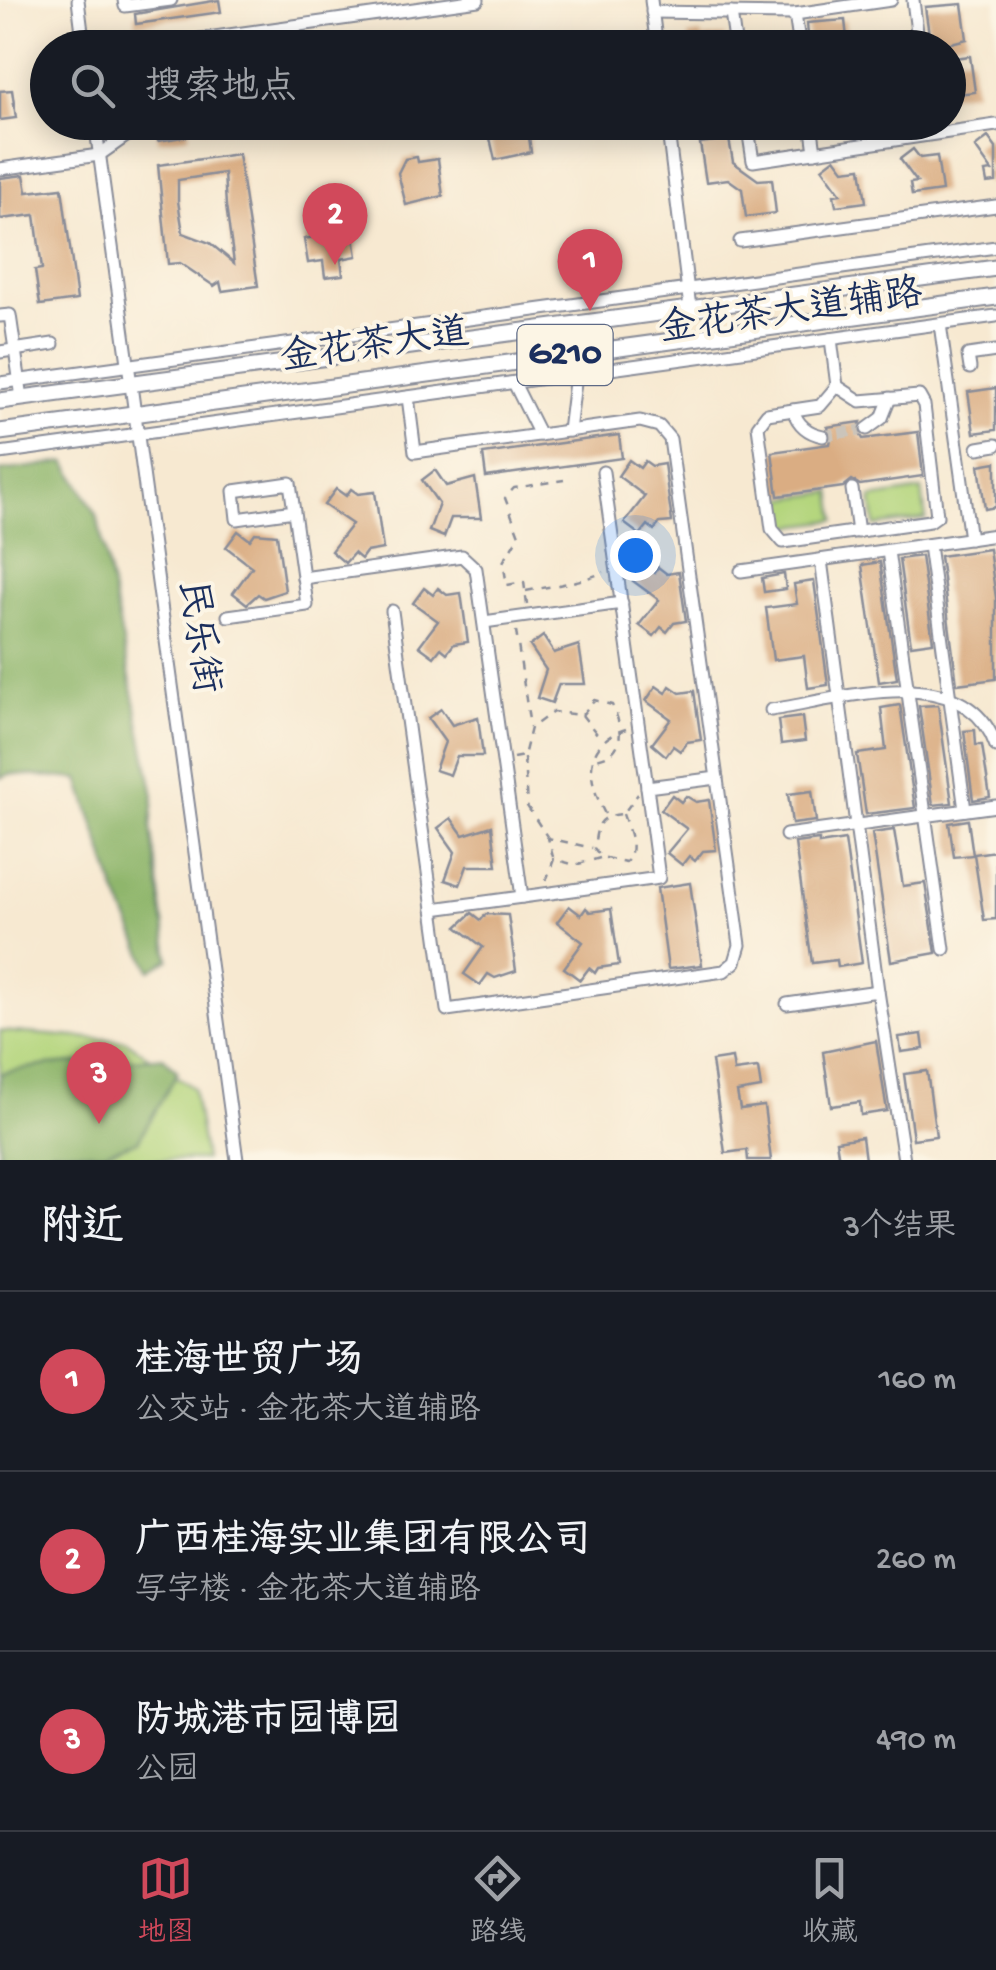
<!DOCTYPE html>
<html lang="zh">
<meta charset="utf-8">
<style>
body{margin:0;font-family:"Gochi Hand","LXGW WenKai TC",sans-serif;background:#20242c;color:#f1f3f6}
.you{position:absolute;left:635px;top:555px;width:35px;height:35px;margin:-25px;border:8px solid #fff;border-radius:50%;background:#1a73e8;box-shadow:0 0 0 15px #1a73e833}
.badge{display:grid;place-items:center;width:65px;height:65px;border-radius:50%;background:#d1495b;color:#fff;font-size:32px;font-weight:700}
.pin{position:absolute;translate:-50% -82px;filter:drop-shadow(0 2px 5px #0008)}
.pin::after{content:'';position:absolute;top:52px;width:35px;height:30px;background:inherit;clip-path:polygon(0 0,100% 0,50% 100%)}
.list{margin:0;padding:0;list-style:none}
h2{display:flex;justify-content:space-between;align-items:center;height:130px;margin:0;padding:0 40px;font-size:42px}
h2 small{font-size:32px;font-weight:400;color:#9ea1a6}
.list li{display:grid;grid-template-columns:65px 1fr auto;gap:30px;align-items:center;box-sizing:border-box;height:180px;padding:0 40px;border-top:2px solid #363941}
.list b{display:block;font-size:38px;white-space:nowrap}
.list p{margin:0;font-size:32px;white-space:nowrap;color:#9ea1a6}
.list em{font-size:32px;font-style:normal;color:#9ea1a6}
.icon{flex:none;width:55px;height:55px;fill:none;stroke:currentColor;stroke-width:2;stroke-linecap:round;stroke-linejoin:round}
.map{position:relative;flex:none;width:996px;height:1160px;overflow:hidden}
.search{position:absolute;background:#171b24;box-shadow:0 5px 25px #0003;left:30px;right:30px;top:30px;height:110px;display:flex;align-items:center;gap:25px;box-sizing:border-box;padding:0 35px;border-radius:55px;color:#9ea1a6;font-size:38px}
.sheet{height:670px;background:#171b24}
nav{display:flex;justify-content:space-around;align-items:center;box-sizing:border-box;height:140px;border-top:2px solid #363941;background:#171b24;font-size:28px;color:#9ea1a6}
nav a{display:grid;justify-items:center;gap:5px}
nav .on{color:#d1495b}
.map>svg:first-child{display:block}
.green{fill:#b4d57d;stroke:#68826e;stroke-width:2.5}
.forest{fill:#8fb66c;stroke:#557265;stroke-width:2.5}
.building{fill:#daad83;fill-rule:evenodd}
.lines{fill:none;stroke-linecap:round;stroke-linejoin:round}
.minor-tunnel{stroke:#cbc4ba;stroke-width:11;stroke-dasharray:11 5.5;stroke-linecap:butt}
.minor-casing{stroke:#898c98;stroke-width:15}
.highway-casing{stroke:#898c98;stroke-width:19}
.path{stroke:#898c98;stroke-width:2.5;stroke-dasharray:8 8;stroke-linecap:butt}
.minor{stroke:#fff;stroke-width:11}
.highway{stroke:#fff;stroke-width:15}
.labels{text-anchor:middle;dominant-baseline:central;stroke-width:8;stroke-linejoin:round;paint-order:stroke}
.shield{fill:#fcf5e5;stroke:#5e6a86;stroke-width:2.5}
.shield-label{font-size:35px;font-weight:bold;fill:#1b2f5e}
.street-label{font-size:38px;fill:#1b2f5e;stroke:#fcf5e5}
</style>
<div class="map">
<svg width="996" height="1160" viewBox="0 0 996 1160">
<rect width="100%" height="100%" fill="#fcf5e5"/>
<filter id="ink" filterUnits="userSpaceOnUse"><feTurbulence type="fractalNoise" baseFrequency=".01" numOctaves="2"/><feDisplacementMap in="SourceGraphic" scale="20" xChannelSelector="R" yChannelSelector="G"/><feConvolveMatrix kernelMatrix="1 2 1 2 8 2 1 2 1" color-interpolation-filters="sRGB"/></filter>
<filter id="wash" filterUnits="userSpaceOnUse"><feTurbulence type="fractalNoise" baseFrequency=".0048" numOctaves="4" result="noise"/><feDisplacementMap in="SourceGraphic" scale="40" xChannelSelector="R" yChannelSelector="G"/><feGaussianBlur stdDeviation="2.25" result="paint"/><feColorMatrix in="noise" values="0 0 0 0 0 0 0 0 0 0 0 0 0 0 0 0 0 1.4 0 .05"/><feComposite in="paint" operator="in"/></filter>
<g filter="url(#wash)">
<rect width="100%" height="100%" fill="#f7e9d1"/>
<!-- green -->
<g class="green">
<polygon points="922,490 926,519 875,526 871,498"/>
<polygon points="832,492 836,520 785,527 781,499"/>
<polygon points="0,1031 126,1041 193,1088 205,1160 0,1160"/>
</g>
<!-- forest -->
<g class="forest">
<polygon points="66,462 97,515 154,796 151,828 169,959 150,970 116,892 79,779 9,774 0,778 0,471"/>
<path d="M163 1057 178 1072 138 1141 103 1153 51 1150 49 1160H0V1074C54 1059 108 1064 163 1057Z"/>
</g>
<g id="blocks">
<!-- building -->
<g class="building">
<polygon points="219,0 221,12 136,24 135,14"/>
<polygon points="962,4 967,39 931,48 925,7"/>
<polygon points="845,20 848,48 809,48 807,23"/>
<polygon points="701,34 702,39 724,36 725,48 690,48 688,36"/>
<polygon points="970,56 975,92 948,95 948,67 955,66 954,58"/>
<polygon points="12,90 16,118 0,120 0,91"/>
<polygon points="158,122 187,122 189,136 158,141"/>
<polygon points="491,122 527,122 531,152 495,160 487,125"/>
<polygon points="988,137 996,148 996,182 987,183 985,172 992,171 975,147"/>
<polygon points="729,139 733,162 758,180 772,179 776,213 746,217 742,189 728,179 706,182 700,143"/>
<polygon points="913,149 920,158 937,156 942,191 912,195 910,183 917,182 900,159"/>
<path d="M238 154 258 286 222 291 220 282 214 286 180 263 168 264 158 165ZM224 173 226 206 234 263 210 243 183 233 178 201V180Z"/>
<polygon points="417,157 418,162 438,159 443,196 406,205 398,173 405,159"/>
<polygon points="835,158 844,170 861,168 866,202 836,206 834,195 841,194 822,168"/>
<polygon points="24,175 27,192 62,188 77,300 40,305 35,270 42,269 35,215 0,219 0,178"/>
<polygon points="335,218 338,234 353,232 357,256 341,259 343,275 325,277 323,261 308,263 304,239 320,236 317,220"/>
<polygon points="996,388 996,430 974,433 968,392"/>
<polygon points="861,422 858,431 863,439 918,432 923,476 860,485 852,480 843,487 778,496 772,452 830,444 832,434 827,427"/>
<polygon points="619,435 622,458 486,477 483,454"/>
<polygon points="629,460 640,468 645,461 652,466 664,464 672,522 660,523 654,530 648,525 640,535 624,523 645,496 618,476"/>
<polygon points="996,462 996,507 985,509 979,465"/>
<polygon points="435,470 446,486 475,478 481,518 451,518 444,537 429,531 439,504 422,480"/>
<polygon points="336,489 346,496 351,489 358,494 375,492 383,549 366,552 361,559 354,553 345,563 331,551 352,524 324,505"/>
<polygon points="238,531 250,540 255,533 277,535 285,591 264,598 258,594 247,604 233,593 252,567 226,547"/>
<polygon points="989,549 996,598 996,679 957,684 940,556"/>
<polygon points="921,556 933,642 911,645 899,559"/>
<polygon points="880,562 897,679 879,682 862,565"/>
<polygon points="644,567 654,573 658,567 667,574 679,572 686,621 674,623 667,632 661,627 654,636 639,625 659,600 633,581"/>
<polygon points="784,574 786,589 764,592 762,578"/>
<polygon points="814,581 828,685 808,688 804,656 773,660 766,608 797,604 794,584"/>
<polygon points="424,588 433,595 438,588 447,595 461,593 468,642 454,644 447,653 441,648 434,657 419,646 438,621 413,603"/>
<polygon points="543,636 554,653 579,645 585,684 559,684 552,703 537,698 546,670 530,646"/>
<polygon points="656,686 666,693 670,686 680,693 694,691 701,740 687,742 680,751 673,746 666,756 652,744 671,719 646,701"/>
<polygon points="900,705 915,808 866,814 857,754 886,750 881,708"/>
<polygon points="938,705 952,803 933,805 919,706"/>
<polygon points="441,709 452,725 478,717 483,756 457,756 450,775 435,770 445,742 428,718"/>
<polygon points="802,717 805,741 781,744 778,720"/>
<polygon points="975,730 976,745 982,745 990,797 973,800 964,731"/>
<polygon points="812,791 816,821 792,824 788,794"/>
<polygon points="672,795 681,802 686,796 696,802 709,800 716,850 703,851 695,861 689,856 682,865 667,853 687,829 661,810"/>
<polygon points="451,818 463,835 492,826 497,866 467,866 460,885 445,880 455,852 438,828"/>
<polygon points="968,820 973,855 954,857 949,823"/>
<polygon points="894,830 903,886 925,883 936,953 891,961 872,833"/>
<polygon points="819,840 819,844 845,840 862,963 838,967 837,960 812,963 795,843"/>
<polygon points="996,851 996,919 984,920 974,854"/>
<polygon points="690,883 702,965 668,969 657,888"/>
<polygon points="569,906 581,915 586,908 590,912 611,909 619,965 598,968 595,973 589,968 580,980 564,968 583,942 557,922"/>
<polygon points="472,913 481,920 486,914 508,915 516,971 495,978 488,974 480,985 464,974 483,947 457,927"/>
<polygon points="922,1034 924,1049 901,1052 899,1037"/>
<polygon points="876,1041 887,1111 861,1115 860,1102 831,1106 823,1052"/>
<polygon points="732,1058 734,1071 758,1068 761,1088 737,1092 740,1109 764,1106 771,1160 748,1160 747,1150 725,1153 712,1061"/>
<polygon points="927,1071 936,1136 913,1139 904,1074"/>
<polygon points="862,1137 865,1160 839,1160 836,1141"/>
</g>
</g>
</g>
<g filter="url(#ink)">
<use href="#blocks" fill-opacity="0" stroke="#898c98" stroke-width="2.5"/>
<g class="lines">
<!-- minor-tunnel -->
<polyline class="minor-tunnel" points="823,436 867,429"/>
<!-- minor casing -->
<g class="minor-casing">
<g id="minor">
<polyline points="78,0 84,48"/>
<polyline points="124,0 125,6 171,0"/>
<polyline points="651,0 657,48"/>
<polyline points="913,0 919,48"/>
<polyline points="652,12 795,14 891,0"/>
<polyline points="731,13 736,48"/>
<polyline points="795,14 800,48"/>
<polyline points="136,48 478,0"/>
<polyline points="95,122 237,1160"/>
<polyline points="667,122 690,308"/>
<polyline points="747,122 753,161 996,125"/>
<polyline points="811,122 815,152"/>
<polyline points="0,169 99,155 129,134 150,131 149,122"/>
<polyline points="740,241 996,206"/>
<polyline points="0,316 10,315 22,398"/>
<polyline points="940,324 970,539"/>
<polyline points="831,339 837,386"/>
<polyline points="0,352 53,344"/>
<polyline points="970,368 968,355 996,351"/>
<polyline points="0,383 996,247"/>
<polyline points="514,383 540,435"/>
<polygon points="837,386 860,401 919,396 924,405 937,516 930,521 783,542 772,529 758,426 767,414 820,406"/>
<path d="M793 410C798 425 807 433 823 436"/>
<polyline points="867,429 882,418 890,398"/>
<polyline points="569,431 576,374"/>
<polyline points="978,448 996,445"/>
<polyline points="0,453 996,316"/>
<polyline points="603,472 647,787"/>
<polyline points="852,489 858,532"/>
<polyline points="929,545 965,810"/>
<polyline points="888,551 944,949"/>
<polyline points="821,560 878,991"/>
<polyline points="741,571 996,535"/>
<polyline points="303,578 462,556 476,569 522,897 433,909"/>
<polyline points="392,611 447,1010 724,971 735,962 740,945 670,439 659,426 640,421 415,452 408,397"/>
<polyline points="228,616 307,605 290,483 234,491 237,519 294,511"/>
<polyline points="484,622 622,603"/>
<path d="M771 710C838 700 966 657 996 746"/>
<polyline points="786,835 996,806"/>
<polyline points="522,897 659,878 647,787 717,778"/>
<polyline points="787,1004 878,991 904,1160"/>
</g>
</g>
<!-- highway casing -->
<g class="highway-casing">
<g id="highway">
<polyline points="0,401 996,268"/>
<polyline points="0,432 996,297"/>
</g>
</g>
<!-- path -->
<g class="path">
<path d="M526 591C552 586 581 582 604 572"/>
<polyline points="527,605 524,582 507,585 503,562 519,535 505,498 514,488 564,480"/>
<polyline points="516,631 530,727"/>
<path d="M582 715 594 700 612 705C624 729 625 756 594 759"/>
<polyline points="513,758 524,756 531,728 553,712 582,715 601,739"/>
<polyline points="524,758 527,806 548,838"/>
<path d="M605 814C587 780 582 743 626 729"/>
<path d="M623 814C628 830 638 848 626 862L601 857 594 848C597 825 598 816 623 814L638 794"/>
<polyline points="553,857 548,838 592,848"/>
<polyline points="546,881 554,859 575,865 600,858"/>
</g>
<!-- minor -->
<use href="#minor" class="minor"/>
<!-- highway -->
<use href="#highway" class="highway"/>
</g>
</g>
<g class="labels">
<!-- shield labels -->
<rect class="shield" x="517.5" y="325" width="95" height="60" rx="8"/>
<g class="shield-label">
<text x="565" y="355">G210</text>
</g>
<!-- street labels -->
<g class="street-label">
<text transform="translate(791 314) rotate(-8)">金花茶大道辅路</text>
<text transform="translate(375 348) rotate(-8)">金花茶大道</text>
<text transform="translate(196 637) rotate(82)">民乐街</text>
</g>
</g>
</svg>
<div class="you"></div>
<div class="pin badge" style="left:590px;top:311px">1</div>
<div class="pin badge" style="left:335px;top:265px">2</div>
<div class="pin badge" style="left:99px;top:1124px">3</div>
<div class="search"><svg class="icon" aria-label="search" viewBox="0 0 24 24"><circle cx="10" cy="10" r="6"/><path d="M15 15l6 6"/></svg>搜索地点</div>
</div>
<section class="sheet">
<h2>附近<small>3个结果</small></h2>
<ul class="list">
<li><span class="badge">1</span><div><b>桂海世贸广场</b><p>公交站 · 金花茶大道辅路</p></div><em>160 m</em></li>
<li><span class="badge">2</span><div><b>广西桂海实业集团有限公司</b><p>写字楼 · 金花茶大道辅路</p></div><em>260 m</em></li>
<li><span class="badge">3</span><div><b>防城港市园博园</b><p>公园</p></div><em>490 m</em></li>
</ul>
</section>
<nav>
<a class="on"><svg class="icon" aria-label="map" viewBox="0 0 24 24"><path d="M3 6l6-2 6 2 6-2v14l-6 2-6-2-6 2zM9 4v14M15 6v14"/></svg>地图</a>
<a><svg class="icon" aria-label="directions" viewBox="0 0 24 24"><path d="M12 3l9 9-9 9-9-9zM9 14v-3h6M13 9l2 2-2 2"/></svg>路线</a>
<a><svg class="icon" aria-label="saved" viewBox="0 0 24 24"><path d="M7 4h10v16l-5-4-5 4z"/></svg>收藏</a>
</nav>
